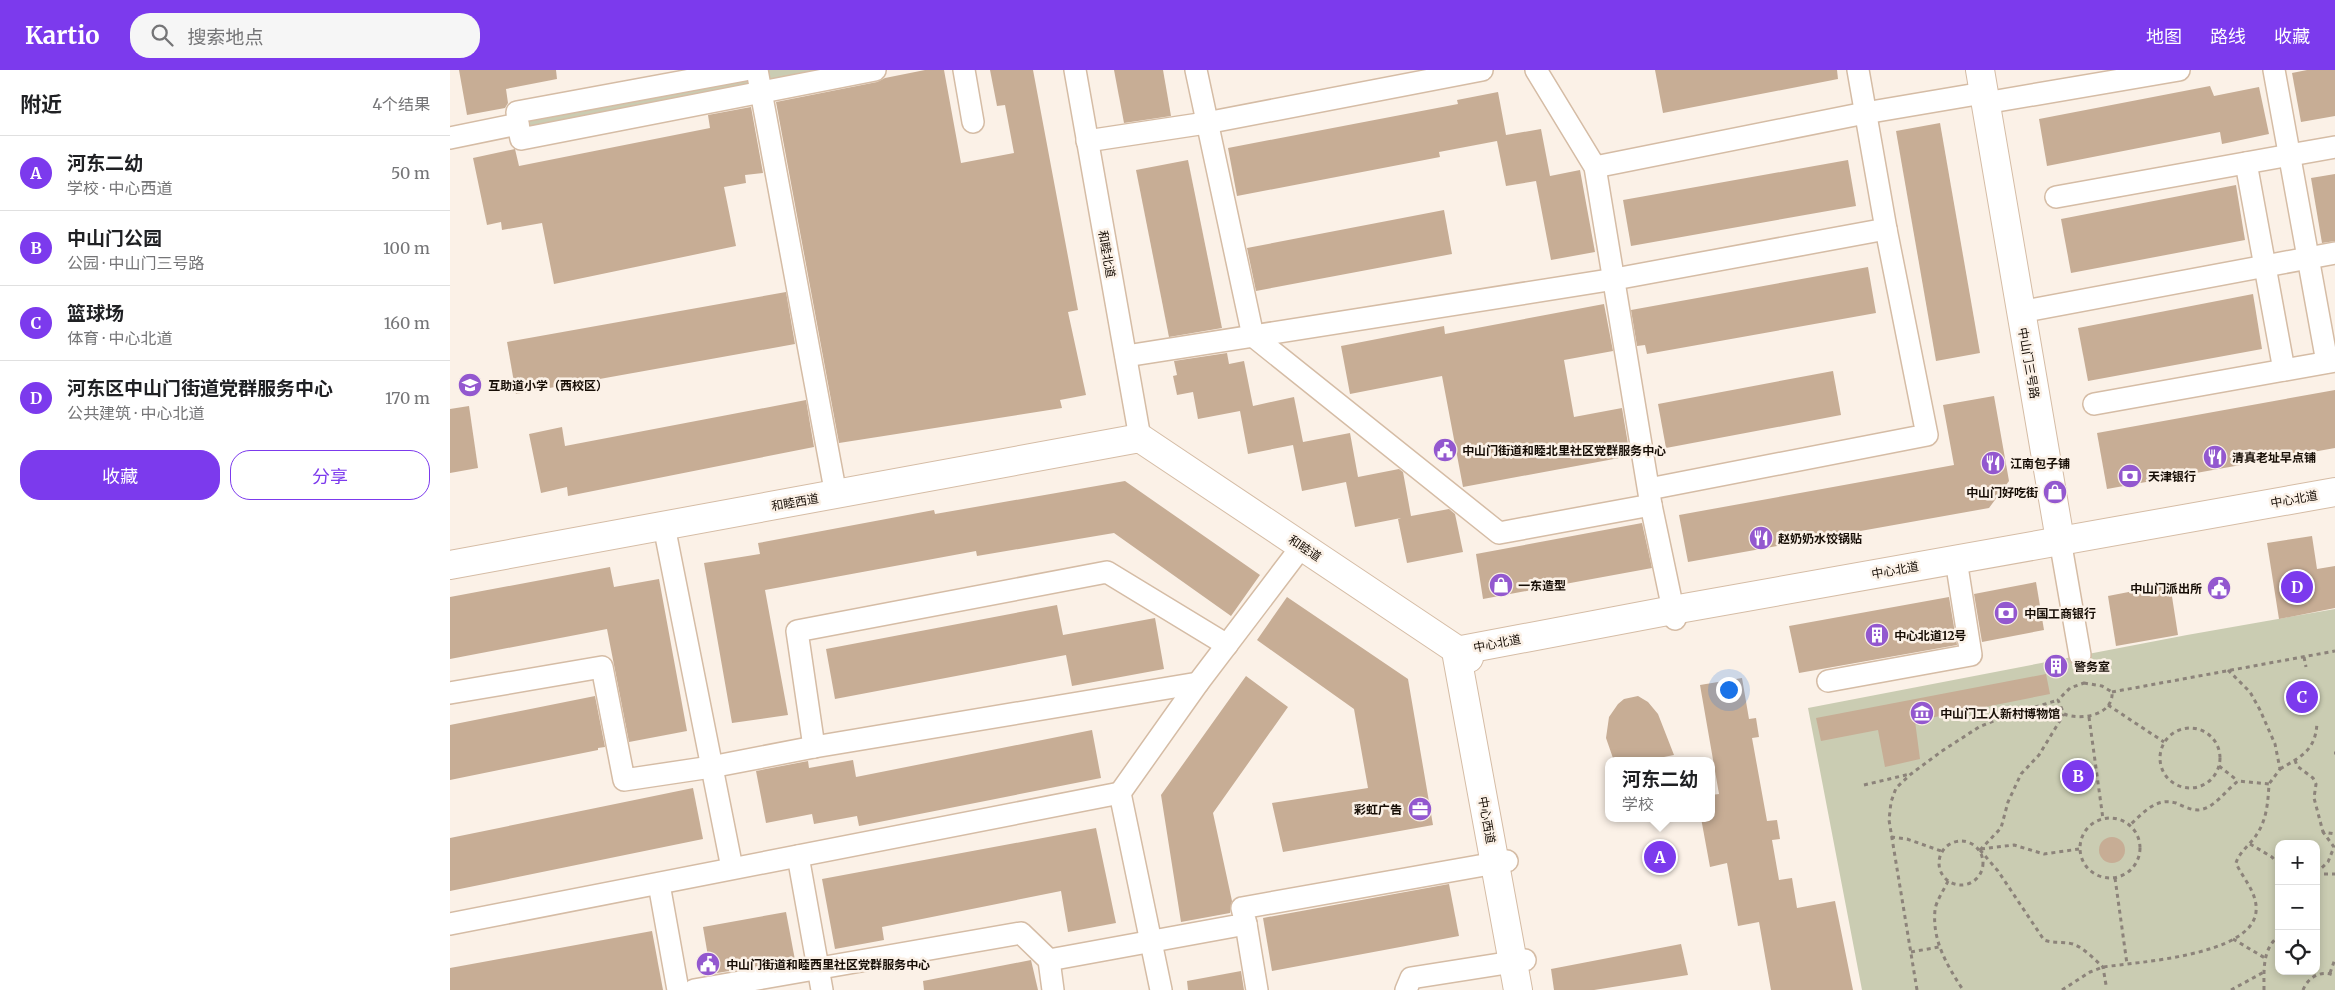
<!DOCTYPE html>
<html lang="zh">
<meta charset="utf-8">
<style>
body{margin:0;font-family:Merriweather,"Noto Sans SC",serif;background:#f6f6f6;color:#202124}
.controls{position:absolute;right:15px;bottom:15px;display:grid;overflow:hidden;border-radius:10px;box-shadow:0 2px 8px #0003}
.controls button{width:45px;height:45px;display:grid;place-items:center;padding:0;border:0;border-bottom:1px solid #e0e0e0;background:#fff;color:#202124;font:25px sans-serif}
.you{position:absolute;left:1278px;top:619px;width:18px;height:18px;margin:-12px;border:4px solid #fff;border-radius:50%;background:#1a73e8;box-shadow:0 0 0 8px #1a73e833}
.badge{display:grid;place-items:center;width:32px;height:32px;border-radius:50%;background:#7c3aed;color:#fff;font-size:16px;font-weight:700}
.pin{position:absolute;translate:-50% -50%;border:2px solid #fff;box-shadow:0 1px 5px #0006}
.popup{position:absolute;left:1155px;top:687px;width:110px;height:65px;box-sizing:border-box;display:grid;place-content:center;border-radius:10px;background:#fff;filter:drop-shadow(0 1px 4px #0005);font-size:16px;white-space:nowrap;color:#757577}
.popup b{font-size:19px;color:#202124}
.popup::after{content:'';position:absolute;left:50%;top:100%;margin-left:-10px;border:10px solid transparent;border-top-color:#fff}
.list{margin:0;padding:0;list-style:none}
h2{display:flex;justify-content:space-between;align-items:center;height:65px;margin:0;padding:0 20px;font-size:21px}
h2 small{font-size:16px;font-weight:400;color:#757577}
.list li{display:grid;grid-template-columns:32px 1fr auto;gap:15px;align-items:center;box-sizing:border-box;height:75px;padding:0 20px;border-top:1px solid #e0e0e0}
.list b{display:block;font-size:19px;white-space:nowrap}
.list p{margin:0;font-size:16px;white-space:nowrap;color:#757577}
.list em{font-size:16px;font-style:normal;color:#757577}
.actions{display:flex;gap:10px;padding:15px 20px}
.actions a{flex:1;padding:11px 0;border:1px solid #7c3aed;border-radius:20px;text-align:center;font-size:18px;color:#7c3aed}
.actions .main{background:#7c3aed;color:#fff}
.icon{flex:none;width:28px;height:28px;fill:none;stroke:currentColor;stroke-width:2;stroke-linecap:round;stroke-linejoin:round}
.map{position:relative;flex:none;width:1885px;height:920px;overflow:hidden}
header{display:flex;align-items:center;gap:30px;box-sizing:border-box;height:70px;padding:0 25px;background:#7c3aed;color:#fff}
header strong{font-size:24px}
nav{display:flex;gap:28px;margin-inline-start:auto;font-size:18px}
.search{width:350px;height:45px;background:#f6f6f6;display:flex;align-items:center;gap:12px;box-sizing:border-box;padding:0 18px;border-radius:20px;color:#757577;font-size:19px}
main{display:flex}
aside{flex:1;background:#fff}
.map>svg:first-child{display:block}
.green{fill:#caccb2;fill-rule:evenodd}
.building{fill:#c7ad95}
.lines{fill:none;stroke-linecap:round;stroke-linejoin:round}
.street-casing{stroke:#d5bca5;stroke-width:24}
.secondary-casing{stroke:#d5bca5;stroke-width:30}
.path{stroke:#8c837a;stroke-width:3;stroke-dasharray:4 4;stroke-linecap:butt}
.street{stroke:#fff;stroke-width:21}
.secondary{stroke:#fff;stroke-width:28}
.labels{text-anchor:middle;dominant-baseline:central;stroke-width:5;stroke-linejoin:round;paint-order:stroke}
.street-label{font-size:12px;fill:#170e06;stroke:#fbf1e7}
.poi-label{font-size:12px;font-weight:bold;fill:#170e06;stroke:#fbf1e7;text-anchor:start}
</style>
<header>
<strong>Kartio</strong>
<div class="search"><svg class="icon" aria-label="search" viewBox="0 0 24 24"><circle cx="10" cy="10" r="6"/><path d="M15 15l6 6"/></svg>搜索地点</div>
<nav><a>地图</a><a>路线</a><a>收藏</a></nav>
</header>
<main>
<aside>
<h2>附近<small>4个结果</small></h2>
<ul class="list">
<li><span class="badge">A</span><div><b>河东二幼</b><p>学校 · 中心西道</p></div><em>50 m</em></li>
<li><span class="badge">B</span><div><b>中山门公园</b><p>公园 · 中山门三号路</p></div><em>100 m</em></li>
<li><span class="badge">C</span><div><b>篮球场</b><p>体育 · 中心北道</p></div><em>160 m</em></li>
<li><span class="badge">D</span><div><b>河东区中山门街道党群服务中心</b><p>公共建筑 · 中心北道</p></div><em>170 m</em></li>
</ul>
<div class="actions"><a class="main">收藏</a><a>分享</a></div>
</aside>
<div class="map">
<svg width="1885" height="920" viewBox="0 0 1885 920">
<rect width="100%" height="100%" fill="#fbf1e7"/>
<!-- green -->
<g class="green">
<polygon points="292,0 404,0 71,69 73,41"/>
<path d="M1885 539V920H1412L1358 638 1737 565ZM1829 774H1866V901H1829Z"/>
</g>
<!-- building -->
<g class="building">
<polygon points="9,0 106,0 107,9 56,19 58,33 55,38 17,45"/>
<polygon points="475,0 494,0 511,93 564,83 555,35 547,36 540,0 583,0 628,240 618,242 636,325 610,330 612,338 389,373 326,32 427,12 435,8"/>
<polygon points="664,0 713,0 721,46 674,53"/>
<polygon points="1205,0 1387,0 1388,9 1213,43"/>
<polygon points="1857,0 1885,0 1885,46 1851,52 1842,3"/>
<polygon points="1760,16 1764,26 1809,17 1819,64 1772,74 1770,62 1597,96 1589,49"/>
<polygon points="1048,22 1056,65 1091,59 1100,106 1130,100 1145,182 1101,190 1086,111 1056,116 1047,71 989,82 990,87 787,126 778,78 1008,34 1007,30"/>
<polygon points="301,37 313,103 295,105 296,113 274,117 286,176 104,214 92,153 52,160 51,152 37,155 23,88 65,79 69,96 260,58 258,45"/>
<polygon points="1490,53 1530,283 1486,291 1446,61"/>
<polygon points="738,90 772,258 719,267 686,100"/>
<polygon points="1398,90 1406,136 1181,176 1173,130"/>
<polygon points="1885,104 1885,171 1872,173 1861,108"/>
<polygon points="1786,115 1795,170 1621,203 1611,149"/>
<polygon points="994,140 1002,184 806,221 797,178"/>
<polygon points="1418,197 1426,243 1197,284 1195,275 1187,276 1181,240"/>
<polygon points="336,222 345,274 66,324 57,272"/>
<polygon points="1803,224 1812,279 1638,311 1628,258"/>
<polygon points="1154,234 1163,281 1114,290 1124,347 1172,338 1180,386 1013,417 992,306 900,324 891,276 994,256 995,264"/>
<polygon points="777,283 779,294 794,291 803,336 844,327 853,372 900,363 908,407 949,399 953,402 961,446 999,439 1005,444 1013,482 957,493 948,449 951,448 905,457 896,412 852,421 843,375 798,384 790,341 748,349 743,322 727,325 723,306 727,305 724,291"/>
<polygon points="1383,301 1391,345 1216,378 1208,334"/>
<polygon points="1885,320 1885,378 1657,419 1647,363"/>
<polygon points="1544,326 1559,411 1539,438 1238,492 1229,445 1504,395 1493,335"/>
<polygon points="356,330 364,377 118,426 117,417 91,423 79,364 112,357 115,376"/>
<polygon points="19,336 28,398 0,403 0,339"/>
<polygon points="675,411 810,505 781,546 664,463 527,486 526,481 315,520 338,645 282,653 254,493 310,484 308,473 484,440 485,444"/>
<polygon points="1192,453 1202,498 1033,529 1026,484"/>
<polygon points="1862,466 1867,499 1885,496 1885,538 1829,549 1817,473"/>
<polygon points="160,497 164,517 209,509 237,661 179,672 157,559 0,589 0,527"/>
<polygon points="1586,512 1594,560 1532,572 1524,524"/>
<polygon points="1720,514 1728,565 1666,576 1658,526"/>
<polygon points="837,527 958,609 983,755 833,782 822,733 918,718 904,639 807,570"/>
<polygon points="1499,527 1507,575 1349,603 1339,556"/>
<polygon points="607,535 613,565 705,548 714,599 622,616 616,585 385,629 376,579"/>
<polygon points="1596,604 1600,624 1465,651 1470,689 1435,697 1428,660 1371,671 1366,648"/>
<polygon points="796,606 838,637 763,743 782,831 780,843 731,852 711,725"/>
<polygon points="1292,608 1299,649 1306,648 1309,667 1302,668 1317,751 1327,750 1330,769 1322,770 1329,810 1342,808 1347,838 1385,831 1403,920 1321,920 1309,852 1288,856 1277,793 1260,797 1251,748 1261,748 1261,725 1269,724 1250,615"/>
<polygon points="145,626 155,677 148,678 148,680 0,710 0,655"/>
<polygon points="1188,626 1198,632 1208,644 1224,685 1214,687 1212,691 1164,691 1156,668 1159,647 1168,634 1174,629"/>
<polygon points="642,660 651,708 409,756 407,746 364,754 362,744 316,753 306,701 358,691 359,698 403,690 406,707"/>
<polygon points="243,718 253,769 0,821 0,768"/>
<polygon points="646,758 666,853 618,862 611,821 432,857 434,870 385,879 372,809"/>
<circle cx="1662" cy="780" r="13"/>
<polygon points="999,814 1009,866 822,901 813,848"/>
<polygon points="336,842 345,890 261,904 253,857"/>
<polygon points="202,861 213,920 0,920 0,898"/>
<polygon points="1231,874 1238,905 1144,920 1104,920 1101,899"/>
<polygon points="581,890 588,920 474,920 473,911"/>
<polygon points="791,901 794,920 738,920 737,911"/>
</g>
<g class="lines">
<!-- street casing -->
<g class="street-casing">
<g id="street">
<polyline points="307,0 386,425"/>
<polyline points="514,0 523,52"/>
<polyline points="625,0 690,368"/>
<polyline points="746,0 803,266 1049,463 1201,435"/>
<polyline points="1086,0 1145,97 1201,435 1225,549"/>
<polyline points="1824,0 1877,292"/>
<polyline points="1535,33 1729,0"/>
<polyline points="68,54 71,69 425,0"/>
<polyline points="0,68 68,54 67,42 295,0"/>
<polyline points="637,71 756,53 1032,0"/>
<polyline points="1796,93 1834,300"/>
<polyline points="1145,97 1415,43 1533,23"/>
<polyline points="1606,127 1885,77"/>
<polyline points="1570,242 1885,183"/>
<polyline points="676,286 1165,209 1436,159 1408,0"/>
<polyline points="1644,334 1885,291"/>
<polyline points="1199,419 1477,365 1436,159"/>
<polyline points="214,456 282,798"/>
<polyline points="1610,470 1630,585"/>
<polyline points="1378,611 1521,585 1506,490"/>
<polyline points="0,623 152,597 174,710 261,697 364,677 748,613"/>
<polyline points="364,677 347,561 657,502 777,575"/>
<polyline points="670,723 748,613 852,476"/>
<polyline points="348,786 372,920"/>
<polyline points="209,814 228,920"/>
<polyline points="0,854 670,723 711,920"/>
<polyline points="796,854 807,920"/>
<polyline points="599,890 796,854 792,838 1057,791"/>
<polyline points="244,920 571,863 599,890 603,920"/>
<polyline points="956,920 961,908 1075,890"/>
</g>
</g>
<!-- secondary casing -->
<g class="secondary-casing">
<g id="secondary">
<polyline points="1530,0 1610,470"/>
<polyline points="0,495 690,368 1019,588"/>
<polyline points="1006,581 1223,540 1885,422"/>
<polyline points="1006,581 1068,920"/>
</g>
</g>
<!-- path -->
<g class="path">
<polyline points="1854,587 1856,597"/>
<polyline points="1778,600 1800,622 1810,640 1825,674 1830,699 1819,714"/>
<path d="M1634 613 1652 616 1662 622C1664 645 1631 651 1614 644L1608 630 1620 618Z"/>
<polyline points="1662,622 1885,581"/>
<polyline points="1658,635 1714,672"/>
<polyline points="1639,647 1653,749"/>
<circle cx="1740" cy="688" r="30"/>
<polyline points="1884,683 1885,683"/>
<polyline points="1845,690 1847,696 1863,708 1866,714 1864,728 1873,762 1885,764"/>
<polyline points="1769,696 1788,711"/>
<path d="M1830 699C1852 686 1866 680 1867 652"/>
<polyline points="1414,715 1460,704"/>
<circle cx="1660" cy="778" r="30"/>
<polyline points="1441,767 1457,769 1491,781"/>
<circle cx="1511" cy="793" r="22"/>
<polyline points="1800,774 1822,787 1829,796"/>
<polyline points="1531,779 1564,775 1594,784 1629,779"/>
<path d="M1530 780 1548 801 1594 870C1605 874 1612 871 1623 874 1634 878 1644 889 1653 897L1656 915"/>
<polyline points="1530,780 1551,758 1558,732 1571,704 1589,685 1614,644"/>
<polyline points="1866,803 1878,792 1884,777 1873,762"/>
<polyline points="1866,804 1885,804"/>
<polyline points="1665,808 1677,894"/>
<path d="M1498 811C1494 820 1486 831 1485 840 1482 871 1497 895 1513 920"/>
<polyline points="1783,869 1815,888"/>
<polyline points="1461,882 1489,877"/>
<polyline points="1880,903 1885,889"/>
<polyline points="1467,920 1439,750 1441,732 1446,718 1461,704 1492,681 1529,657 1553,647 1608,630"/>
<path d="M1612 920 1640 902 1653 897C1687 892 1801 886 1806 842 1808 823 1793 809 1786 793 1789 782 1801 774 1807 764 1817 749 1818 731 1819 714L1788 711C1776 720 1764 739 1748 740 1740 740 1733 736 1726 733 1706 727 1693 743 1680 755"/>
<polyline points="1781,920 1814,902"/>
<path d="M1814 920C1814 900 1812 879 1829 866"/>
<path d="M1853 920C1858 907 1872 899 1885 906"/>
</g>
<!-- street -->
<use href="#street" class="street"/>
<!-- secondary -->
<use href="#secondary" class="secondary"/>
</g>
<!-- icons -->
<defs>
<g id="school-disc" transform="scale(1.25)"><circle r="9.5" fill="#9358cf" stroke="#fbf1e7"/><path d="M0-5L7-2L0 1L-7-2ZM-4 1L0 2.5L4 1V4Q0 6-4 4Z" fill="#fff"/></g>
<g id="civic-disc" transform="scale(1.25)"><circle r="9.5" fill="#9358cf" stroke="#fbf1e7"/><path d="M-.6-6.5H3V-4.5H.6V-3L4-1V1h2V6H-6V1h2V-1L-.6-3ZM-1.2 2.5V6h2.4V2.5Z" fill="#fff"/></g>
<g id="restaurant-disc" transform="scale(1.25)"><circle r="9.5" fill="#9358cf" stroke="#fbf1e7"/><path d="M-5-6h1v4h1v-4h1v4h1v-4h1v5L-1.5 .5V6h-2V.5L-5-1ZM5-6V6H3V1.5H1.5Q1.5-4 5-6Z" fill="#fff"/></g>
<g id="bank-disc" transform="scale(1.25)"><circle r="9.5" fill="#9358cf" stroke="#fbf1e7"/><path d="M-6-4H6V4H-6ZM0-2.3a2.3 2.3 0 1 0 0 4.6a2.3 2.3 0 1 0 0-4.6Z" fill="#fff"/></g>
<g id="shop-disc" transform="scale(1.25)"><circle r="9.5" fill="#9358cf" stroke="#fbf1e7"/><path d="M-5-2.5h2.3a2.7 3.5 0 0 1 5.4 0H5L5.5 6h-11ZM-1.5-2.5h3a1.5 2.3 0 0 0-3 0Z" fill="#fff"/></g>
<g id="building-disc" transform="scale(1.25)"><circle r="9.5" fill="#9358cf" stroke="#fbf1e7"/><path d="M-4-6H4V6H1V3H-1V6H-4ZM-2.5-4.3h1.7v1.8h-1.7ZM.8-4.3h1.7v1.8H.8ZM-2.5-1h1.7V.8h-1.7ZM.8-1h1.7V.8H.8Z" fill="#fff"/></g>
<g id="museum-disc" transform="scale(1.25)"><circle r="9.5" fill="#9358cf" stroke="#fbf1e7"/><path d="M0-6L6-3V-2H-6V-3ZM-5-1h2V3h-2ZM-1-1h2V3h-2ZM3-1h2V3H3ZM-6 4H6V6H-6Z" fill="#fff"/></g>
<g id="office-disc" transform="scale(1.25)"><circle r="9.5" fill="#9358cf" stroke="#fbf1e7"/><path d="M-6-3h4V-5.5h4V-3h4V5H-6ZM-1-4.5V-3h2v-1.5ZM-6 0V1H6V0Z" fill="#fff"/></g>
</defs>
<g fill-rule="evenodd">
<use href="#school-disc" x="20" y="315"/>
<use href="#civic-disc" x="995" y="380"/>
<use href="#restaurant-disc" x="1765" y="387"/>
<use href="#restaurant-disc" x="1543" y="393"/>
<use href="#bank-disc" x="1680" y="406"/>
<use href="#shop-disc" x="1605" y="422"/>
<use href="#restaurant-disc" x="1311" y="468"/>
<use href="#shop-disc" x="1051" y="515"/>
<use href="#civic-disc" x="1769" y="518"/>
<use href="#bank-disc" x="1556" y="543"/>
<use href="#building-disc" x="1427" y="565"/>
<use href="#building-disc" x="1606" y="596"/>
<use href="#museum-disc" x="1472" y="643"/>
<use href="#office-disc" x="970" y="739"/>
<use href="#civic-disc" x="258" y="894"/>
</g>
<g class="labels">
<!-- street labels -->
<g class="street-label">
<text transform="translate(657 184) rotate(80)">和睦北道</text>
<text transform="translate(1579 293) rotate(80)">中山门三号路</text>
<text transform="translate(1844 429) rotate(-10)">中心北道</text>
<text transform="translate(345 432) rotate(-10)">和睦西道</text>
<text transform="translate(855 478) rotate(34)">和睦道</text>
<text transform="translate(1445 500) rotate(-10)">中心北道</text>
<text transform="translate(1047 573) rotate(-11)">中心北道</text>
<text transform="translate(1037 750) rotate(80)">中心西道</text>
</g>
<!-- poi labels -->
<g class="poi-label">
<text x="38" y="315">互助道小学（西校区）</text>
<text x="1012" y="380">中山门街道和睦北里社区党群服务中心</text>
<text x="1782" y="387">清真老址早点铺</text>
<text x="1560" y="393">江南包子铺</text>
<text x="1698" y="406">天津银行</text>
<text x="1588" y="422" text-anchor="end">中山门好吃街</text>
<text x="1328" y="468">赵奶奶水饺锅贴</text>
<text x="1068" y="515">一东造型</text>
<text x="1752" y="518" text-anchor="end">中山门派出所</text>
<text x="1574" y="543">中国工商银行</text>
<text x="1444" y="565">中心北道12号</text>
<text x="1624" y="596">警务室</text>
<text x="1490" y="643">中山门工人新村博物馆</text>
<text x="952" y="739" text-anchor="end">彩虹广告</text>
<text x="276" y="894">中山门街道和睦西里社区党群服务中心</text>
</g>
</g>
</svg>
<div class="controls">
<button>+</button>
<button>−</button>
<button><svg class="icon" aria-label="locate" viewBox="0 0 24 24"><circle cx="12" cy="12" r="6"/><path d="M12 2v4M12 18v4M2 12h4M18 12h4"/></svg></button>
</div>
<div class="you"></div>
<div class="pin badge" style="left:1210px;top:787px">A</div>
<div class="popup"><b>河东二幼</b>学校</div>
<div class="pin badge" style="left:1628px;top:706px">B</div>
<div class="pin badge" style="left:1852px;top:627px">C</div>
<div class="pin badge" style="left:1847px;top:517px">D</div>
</div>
</main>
